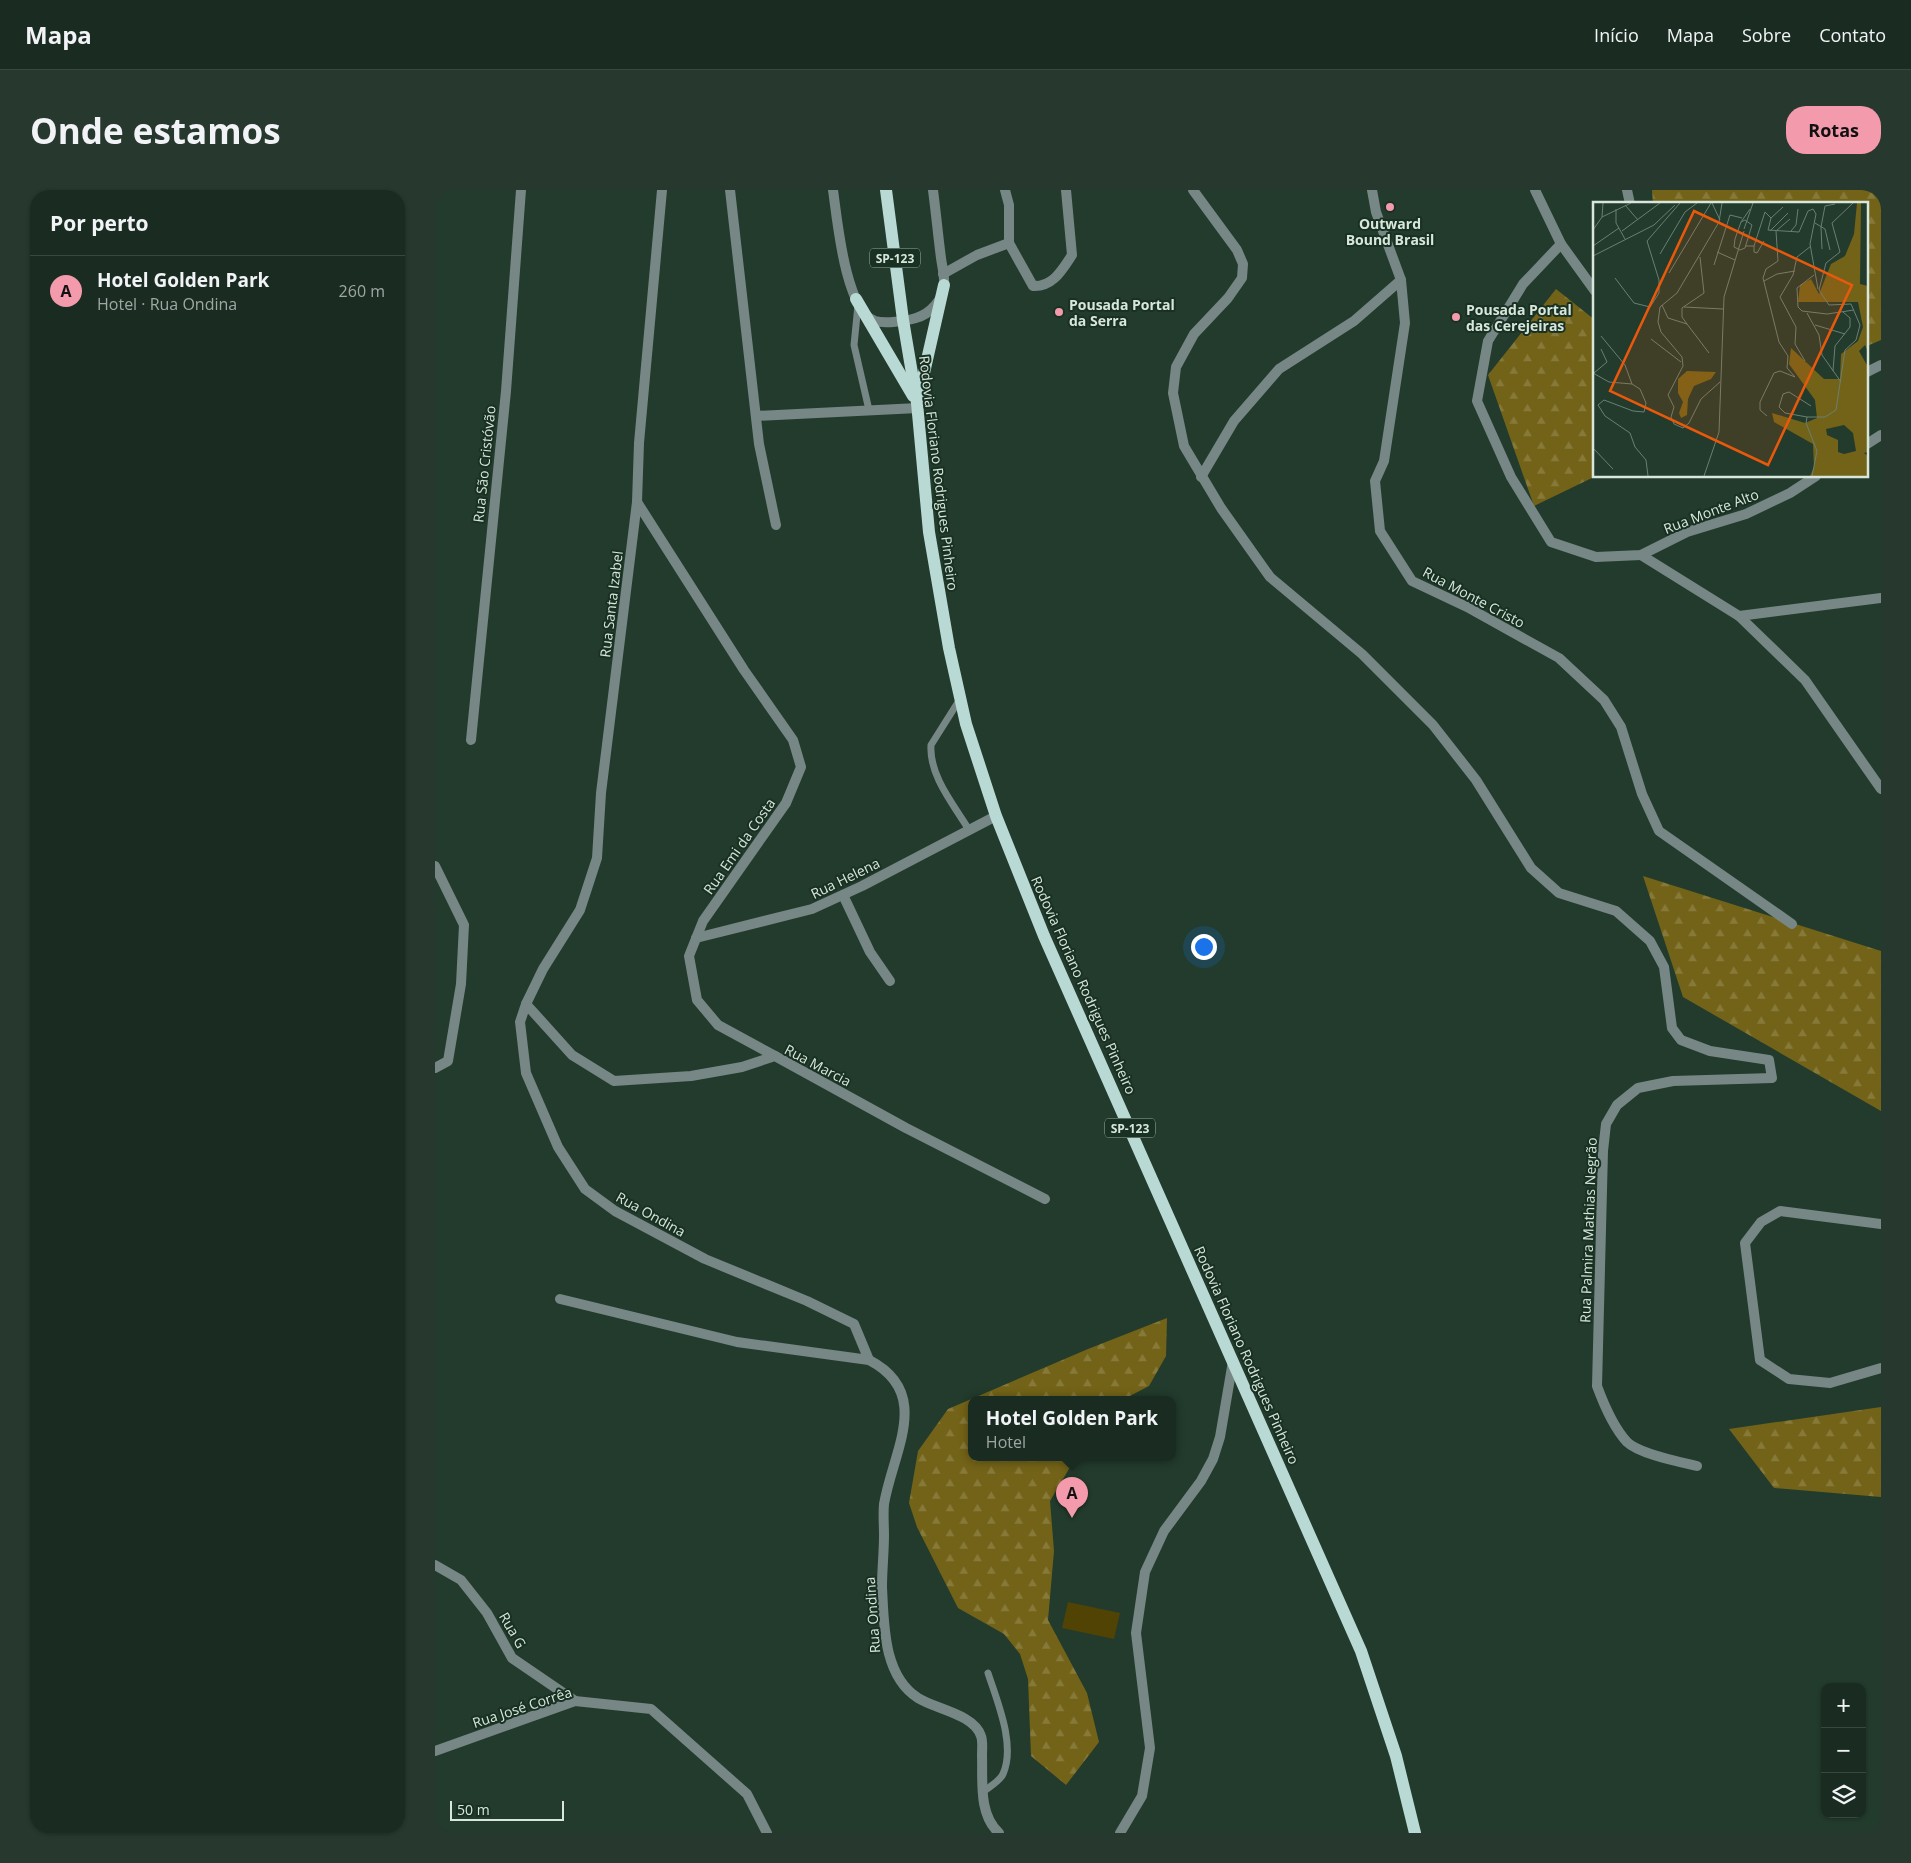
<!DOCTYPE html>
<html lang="pt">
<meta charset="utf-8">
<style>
body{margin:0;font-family:"Open Sans",sans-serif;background:#27382e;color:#f1f3f6}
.controls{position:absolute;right:15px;bottom:15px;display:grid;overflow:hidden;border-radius:10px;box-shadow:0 1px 4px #0004}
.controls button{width:45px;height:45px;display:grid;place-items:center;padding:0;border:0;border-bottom:1px solid #38483f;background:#1a2c21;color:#f1f3f6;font:25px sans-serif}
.scale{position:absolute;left:15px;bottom:12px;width:114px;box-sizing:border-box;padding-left:5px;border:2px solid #d8e6dc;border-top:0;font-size:14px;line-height:18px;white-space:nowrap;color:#d8e6dc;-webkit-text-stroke:4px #183122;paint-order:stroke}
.you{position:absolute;left:768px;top:756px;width:18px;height:18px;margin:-12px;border:4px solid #fff;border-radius:50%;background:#1a73e8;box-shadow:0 0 0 8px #1a73e833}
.badge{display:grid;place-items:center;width:32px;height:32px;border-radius:50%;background:#f39aac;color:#111;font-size:16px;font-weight:700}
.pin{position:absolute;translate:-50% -41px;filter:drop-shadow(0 1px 2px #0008)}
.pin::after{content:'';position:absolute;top:26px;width:18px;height:15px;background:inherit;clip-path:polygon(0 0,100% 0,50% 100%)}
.popup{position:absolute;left:533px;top:1206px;width:208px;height:65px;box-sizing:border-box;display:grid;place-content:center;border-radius:10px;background:#1a2c21;filter:drop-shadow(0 1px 4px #0005);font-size:16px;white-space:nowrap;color:#9fa7a5}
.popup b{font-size:19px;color:#f1f3f6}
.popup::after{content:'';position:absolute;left:50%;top:100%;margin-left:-10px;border:10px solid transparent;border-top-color:#1a2c21}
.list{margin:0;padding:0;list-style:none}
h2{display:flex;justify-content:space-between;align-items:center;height:65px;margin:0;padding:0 20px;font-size:21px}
h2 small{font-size:16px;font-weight:400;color:#9fa7a5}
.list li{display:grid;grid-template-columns:32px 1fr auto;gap:15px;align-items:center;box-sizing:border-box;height:70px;padding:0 20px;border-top:1px solid #38483f}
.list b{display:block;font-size:19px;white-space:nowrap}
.list p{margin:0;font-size:16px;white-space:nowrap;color:#9fa7a5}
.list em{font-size:16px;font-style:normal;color:#9fa7a5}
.icon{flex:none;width:28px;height:28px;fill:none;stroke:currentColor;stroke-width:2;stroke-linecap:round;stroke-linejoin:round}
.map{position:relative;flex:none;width:1446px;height:1643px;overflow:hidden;border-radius:20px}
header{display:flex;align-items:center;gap:30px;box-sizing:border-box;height:70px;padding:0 25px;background:#1a2c21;border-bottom:1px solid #38483f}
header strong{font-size:24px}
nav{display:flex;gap:28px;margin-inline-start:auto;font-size:18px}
.intro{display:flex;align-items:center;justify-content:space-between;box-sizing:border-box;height:120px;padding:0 30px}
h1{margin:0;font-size:35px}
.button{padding:12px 22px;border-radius:20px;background:#f39aac;color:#111;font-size:18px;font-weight:700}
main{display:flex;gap:30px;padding:0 30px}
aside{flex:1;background:#1a2c21;border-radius:20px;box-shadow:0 1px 4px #0004}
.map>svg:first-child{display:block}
.grass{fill:#504304}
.forest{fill:url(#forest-firs)}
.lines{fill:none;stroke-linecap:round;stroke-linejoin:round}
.service{stroke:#778785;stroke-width:7}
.minor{stroke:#778785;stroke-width:10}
.tertiary{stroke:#778785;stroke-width:10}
.primary{stroke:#b9d9d5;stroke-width:12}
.poi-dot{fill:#f39aac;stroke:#183122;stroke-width:2}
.labels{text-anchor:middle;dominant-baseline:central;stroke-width:4;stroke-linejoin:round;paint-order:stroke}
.shield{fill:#183122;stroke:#9eb0a4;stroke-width:1}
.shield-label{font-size:12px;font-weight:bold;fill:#d8e6dc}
.poi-label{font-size:14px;font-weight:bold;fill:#d8e6dc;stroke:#183122;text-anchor:start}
.street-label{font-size:14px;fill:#d8e6dc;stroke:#183122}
.inset-road{fill:none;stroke:#6b7f72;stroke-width:1}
.view{fill:#e8590c;fill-opacity:0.15;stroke:#e8590c;stroke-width:2.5}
.inset-edge{fill:none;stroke:#d8e6dc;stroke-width:2.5}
</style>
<header>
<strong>Mapa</strong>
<nav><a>Início</a><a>Mapa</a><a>Sobre</a><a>Contato</a></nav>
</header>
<div class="intro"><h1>Onde estamos</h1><a class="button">Rotas</a></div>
<main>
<aside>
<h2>Por perto<small></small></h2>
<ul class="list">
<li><span class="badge">A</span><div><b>Hotel Golden Park</b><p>Hotel · Rua Ondina</p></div><em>260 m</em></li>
</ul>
</aside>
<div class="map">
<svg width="1446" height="1643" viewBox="0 0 1446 1643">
<defs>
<pattern id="forest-firs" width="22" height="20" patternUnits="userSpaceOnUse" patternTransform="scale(1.25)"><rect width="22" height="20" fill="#736318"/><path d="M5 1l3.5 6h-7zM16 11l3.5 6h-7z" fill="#867939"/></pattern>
</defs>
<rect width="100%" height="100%" fill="#223b2c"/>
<!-- grass -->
<polygon class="grass" points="633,1412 685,1423 679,1449 627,1438"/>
<!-- forest -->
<g class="forest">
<polygon points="1217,0 1446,0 1446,150 1432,156 1432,14 1218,14"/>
<polygon points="1121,99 1160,130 1161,286 1099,316 1053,185"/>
<polygon points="1208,686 1446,761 1446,921 1248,807"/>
<polygon points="732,1128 731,1166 714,1196 689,1209 537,1209 537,1267 641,1267 615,1311 619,1361 613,1430 652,1503 664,1552 631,1595 596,1566 593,1489 585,1464 569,1444 523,1418 482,1337 474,1313 483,1261 513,1219 653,1159"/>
<polygon points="1446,1217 1446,1307 1339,1298 1294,1239"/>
</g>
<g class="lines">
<!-- service -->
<g class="service">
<polyline points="423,115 419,155 434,220"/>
<path d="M525 509 496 555C494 586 519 615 534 640"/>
<path d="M548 1602C554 1597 565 1591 568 1584 581 1555 562 1511 553 1483"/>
</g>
<!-- minor -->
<g class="minor">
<polyline points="227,0 204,253 202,312 166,603 162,668 145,720 108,779 91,814 85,832 91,883 123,957 150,999 180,1021 270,1069 372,1111 419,1134 434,1170"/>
<polyline points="295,0 324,254 341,335"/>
<path d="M758 0 802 60 808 74 807 88 793 108 759 144 741 177 738 203 749 256 786 318 835 387 927 464 998 535 1041 590 1096 678 1124 703 1181 721 1215 751 1229 777 1237 838 1246 850 1275 861 1334 870 1337 888 1238 891 1203 898 1182 915 1171 934 1168 961 1162 1196C1169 1215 1178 1237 1192 1252 1204 1264 1245 1272 1262 1276"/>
<polyline points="937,0 941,22 966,90 970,133 949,271 940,291 945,341 977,391 1032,417 1124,468 1169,510 1186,537 1207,604 1224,641 1357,734"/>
<polyline points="1100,0 1126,54 1160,101"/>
<polyline points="1192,0 1195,14"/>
<path d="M574 53 598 96C618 97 627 80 637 65L631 0"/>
<polyline points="1126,54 1088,94 1053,151 1042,211 1076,287 1116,352 1161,367 1206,365 1252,342 1311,324 1355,303 1381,286"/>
<polyline points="508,84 542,65 574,53 574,15 570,0"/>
<polyline points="1432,182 1446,175"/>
<polyline points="321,226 483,218"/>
<polyline points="1432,254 1446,245"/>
<polyline points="766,287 799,231 844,179 919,131 966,90"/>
<polyline points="202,312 309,480 358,550 366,577 351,613 268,731 254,766 262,810 283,835 340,866"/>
<polyline points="1206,365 1304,426 1370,490 1446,599"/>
<polyline points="1304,426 1446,408"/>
<polyline points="36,550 71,201 86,0"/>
<polyline points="0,676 29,735 26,794 13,871 0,878"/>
<polyline points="408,705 435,762 455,791"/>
<polyline points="261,748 377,719 427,696 561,626"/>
<polyline points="91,814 137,865 179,891 256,886 307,877 340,866 471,938 610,1009"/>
<polyline points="1446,1034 1345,1021 1326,1032 1310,1053 1325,1170 1354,1189 1395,1193 1446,1178"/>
<path d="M125 1109 302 1152 434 1170C498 1203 458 1261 449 1314 448 1324 449 1335 449 1345 449 1362 447 1380 447 1397 449 1434 448 1486 483 1508 500 1519 539 1524 546 1546 548 1551 547 1559 547 1565 548 1590 543 1624 564 1643"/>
<polyline points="0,1375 26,1390 52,1423 77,1468 140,1511"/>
<polyline points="0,1561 140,1511 216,1519 312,1604 332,1643"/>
<polyline points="685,1643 707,1606 715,1558 701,1443 710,1382 729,1341 766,1291 778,1269 785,1247 798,1171"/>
</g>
<!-- tertiary -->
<path class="tertiary" d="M398 0C402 27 410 121 440 131 450 134 471 131 481 128 495 124 508 110 509 95 510 87 507 76 506 68 503 45 501 23 498 0"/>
<!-- primary -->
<g class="primary">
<polyline points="451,0 468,130 482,213 494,342 514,458 531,534 561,626 609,746 926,1461 961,1566 980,1643"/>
<polyline points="421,109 478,206"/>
<polyline points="484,205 509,95"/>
</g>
</g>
<!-- markers -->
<g class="poi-dot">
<circle cx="955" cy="17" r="5"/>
<circle cx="624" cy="122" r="5"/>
<circle cx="1021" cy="127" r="5"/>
</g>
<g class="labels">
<!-- shield labels -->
<g class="shield">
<rect x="435" y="58.5" width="50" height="19" rx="4"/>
<rect x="670" y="928.5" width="50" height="19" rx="4"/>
</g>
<g class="shield-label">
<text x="460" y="68">SP-123</text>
<text x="695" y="938">SP-123</text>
</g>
<!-- poi labels -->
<g class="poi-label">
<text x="955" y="33" text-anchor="middle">Outward<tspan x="955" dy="16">Bound Brasil</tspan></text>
<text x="634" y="114">Pousada Portal<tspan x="634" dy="16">da Serra</tspan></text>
<text x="1031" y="119">Pousada Portal<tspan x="1031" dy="16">das Cerejeiras</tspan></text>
</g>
<!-- street labels -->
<g class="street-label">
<text transform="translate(49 274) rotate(-84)">Rua São Cristóvão</text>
<text transform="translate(504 283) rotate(83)">Rodovia Floriano Rodrigues Pinheiro</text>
<text transform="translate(1276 321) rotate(-21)">Rua Monte Alto</text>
<text transform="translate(1039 407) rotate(28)">Rua Monte Cristo</text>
<text transform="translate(176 414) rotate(-83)">Rua Santa Izabel</text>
<text transform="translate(304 656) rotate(-55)">Rua Emi da Costa</text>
<text transform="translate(410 688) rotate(-26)">Rua Helena</text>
<text transform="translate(649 795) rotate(66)">Rodovia Floriano Rodrigues Pinheiro</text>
<text transform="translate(383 875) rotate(28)">Rua Marcia</text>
<text transform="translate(216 1024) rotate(29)">Rua Ondina</text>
<text transform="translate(1153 1040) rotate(-88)">Rua Palmira Mathias Negrão</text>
<text transform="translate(812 1165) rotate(66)">Rodovia Floriano Rodrigues Pinheiro</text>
<text transform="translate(437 1425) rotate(-94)">Rua Ondina</text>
<text transform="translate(78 1440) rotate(60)">Rua G</text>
<text transform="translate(87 1517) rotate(-18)">Rua José Corrêa</text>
</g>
</g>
<!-- overview -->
<g transform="translate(1158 12)">
<rect width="275" height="275" fill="#223b2c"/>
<path d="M264 1H268L267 82 275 84V150L272 143 266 149 275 165V250L271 251 275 254V274H217L221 265 220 242 181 220 179 211 212 221 224 216 222 198 196 162 198 146 231 177H247L248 152 265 139 270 125 265 100H205L207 83 218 77 226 92 238 62 252 54 261 32ZM251 223 260 231 263 249 251 252 245 250V238L234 233 233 227ZM94 169 123 170 118 177 101 184 95 197 94 213 88 216 86 211 90 200 85 191V177Z" fill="#736318" fill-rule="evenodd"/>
<path class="inset-road" d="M119 1 127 18M32 3 45 18M23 7V21L32 37M9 15 38 1M178 16 190 5M197 17 183 29 185 59 173 67 170 76 186 140 195 154 194 166 202 175M152 18 159 23 152 46 147 48 141 45 142 37 148 20ZM148 20 157 7M222 21 232 27 237 48M151 27 160 1M0 28 9 15 10 1M29 29 67 1M177 29 195 11M198 29 203 23 205 7M0 44 26 26M152 44H161L172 10 178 16 175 28 206 30 215 9 220 7 223 12 217 42 225 87M161 44V50L164 51 171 39M229 47 228 25 232 4 242 2M124 50 142 58M67 52 92 10 104 1M0 54 61 23 82 3M121 63 137 13 149 16M76 71 118 1M221 73 204 86 205 105 209 109 234 112 261 108M22 76 41 101 57 105 66 91V78L54 39 87 1M171 79 184 72 202 69M69 103 75 116 94 122 116 151M91 105 130 107M214 111 226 133 229 153 248 180M94 122 89 115V106L111 91 107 55M222 123 252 132M8 134 32 163 39 182M58 137 88 160M212 159 202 142 203 125 187 95 200 73 204 55 218 44M240 169 242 144 257 125V116L250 110M0 171 16 180 39 182 47 187 53 201 51 210 40 209 11 198 5 203 12 214 37 231 42 245 53 258 55 274M1 171 14 160 8 147M127 180 108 197 96 221 90 226 81 222 78 215 81 205 75 193 90 164 89 155 68 130 65 120 67 105 84 91 126 20 129 1M218 204 196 190 190 192 186 205 192 211 214 215H232L243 208 252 148 263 138 267 123 258 102 236 103 226 88 233 61 247 50 239 21 260 1M174 214 167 208V200L181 171 187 169 202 175M214 215 213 221 224 249 219 274M0 246 20 267M111 274 126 230 131 95 151 29"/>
<path class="view" d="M101 9 259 83 175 263 17 189Z"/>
<rect width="275" height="275" class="inset-edge"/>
</g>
</svg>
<div class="controls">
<button>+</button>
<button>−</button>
<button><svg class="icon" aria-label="layers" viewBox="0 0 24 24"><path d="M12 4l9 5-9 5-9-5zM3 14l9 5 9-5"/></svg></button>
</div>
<div class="scale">50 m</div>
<div class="you"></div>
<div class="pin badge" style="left:637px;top:1328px">A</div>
<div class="popup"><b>Hotel Golden Park</b>Hotel</div>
</div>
</main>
